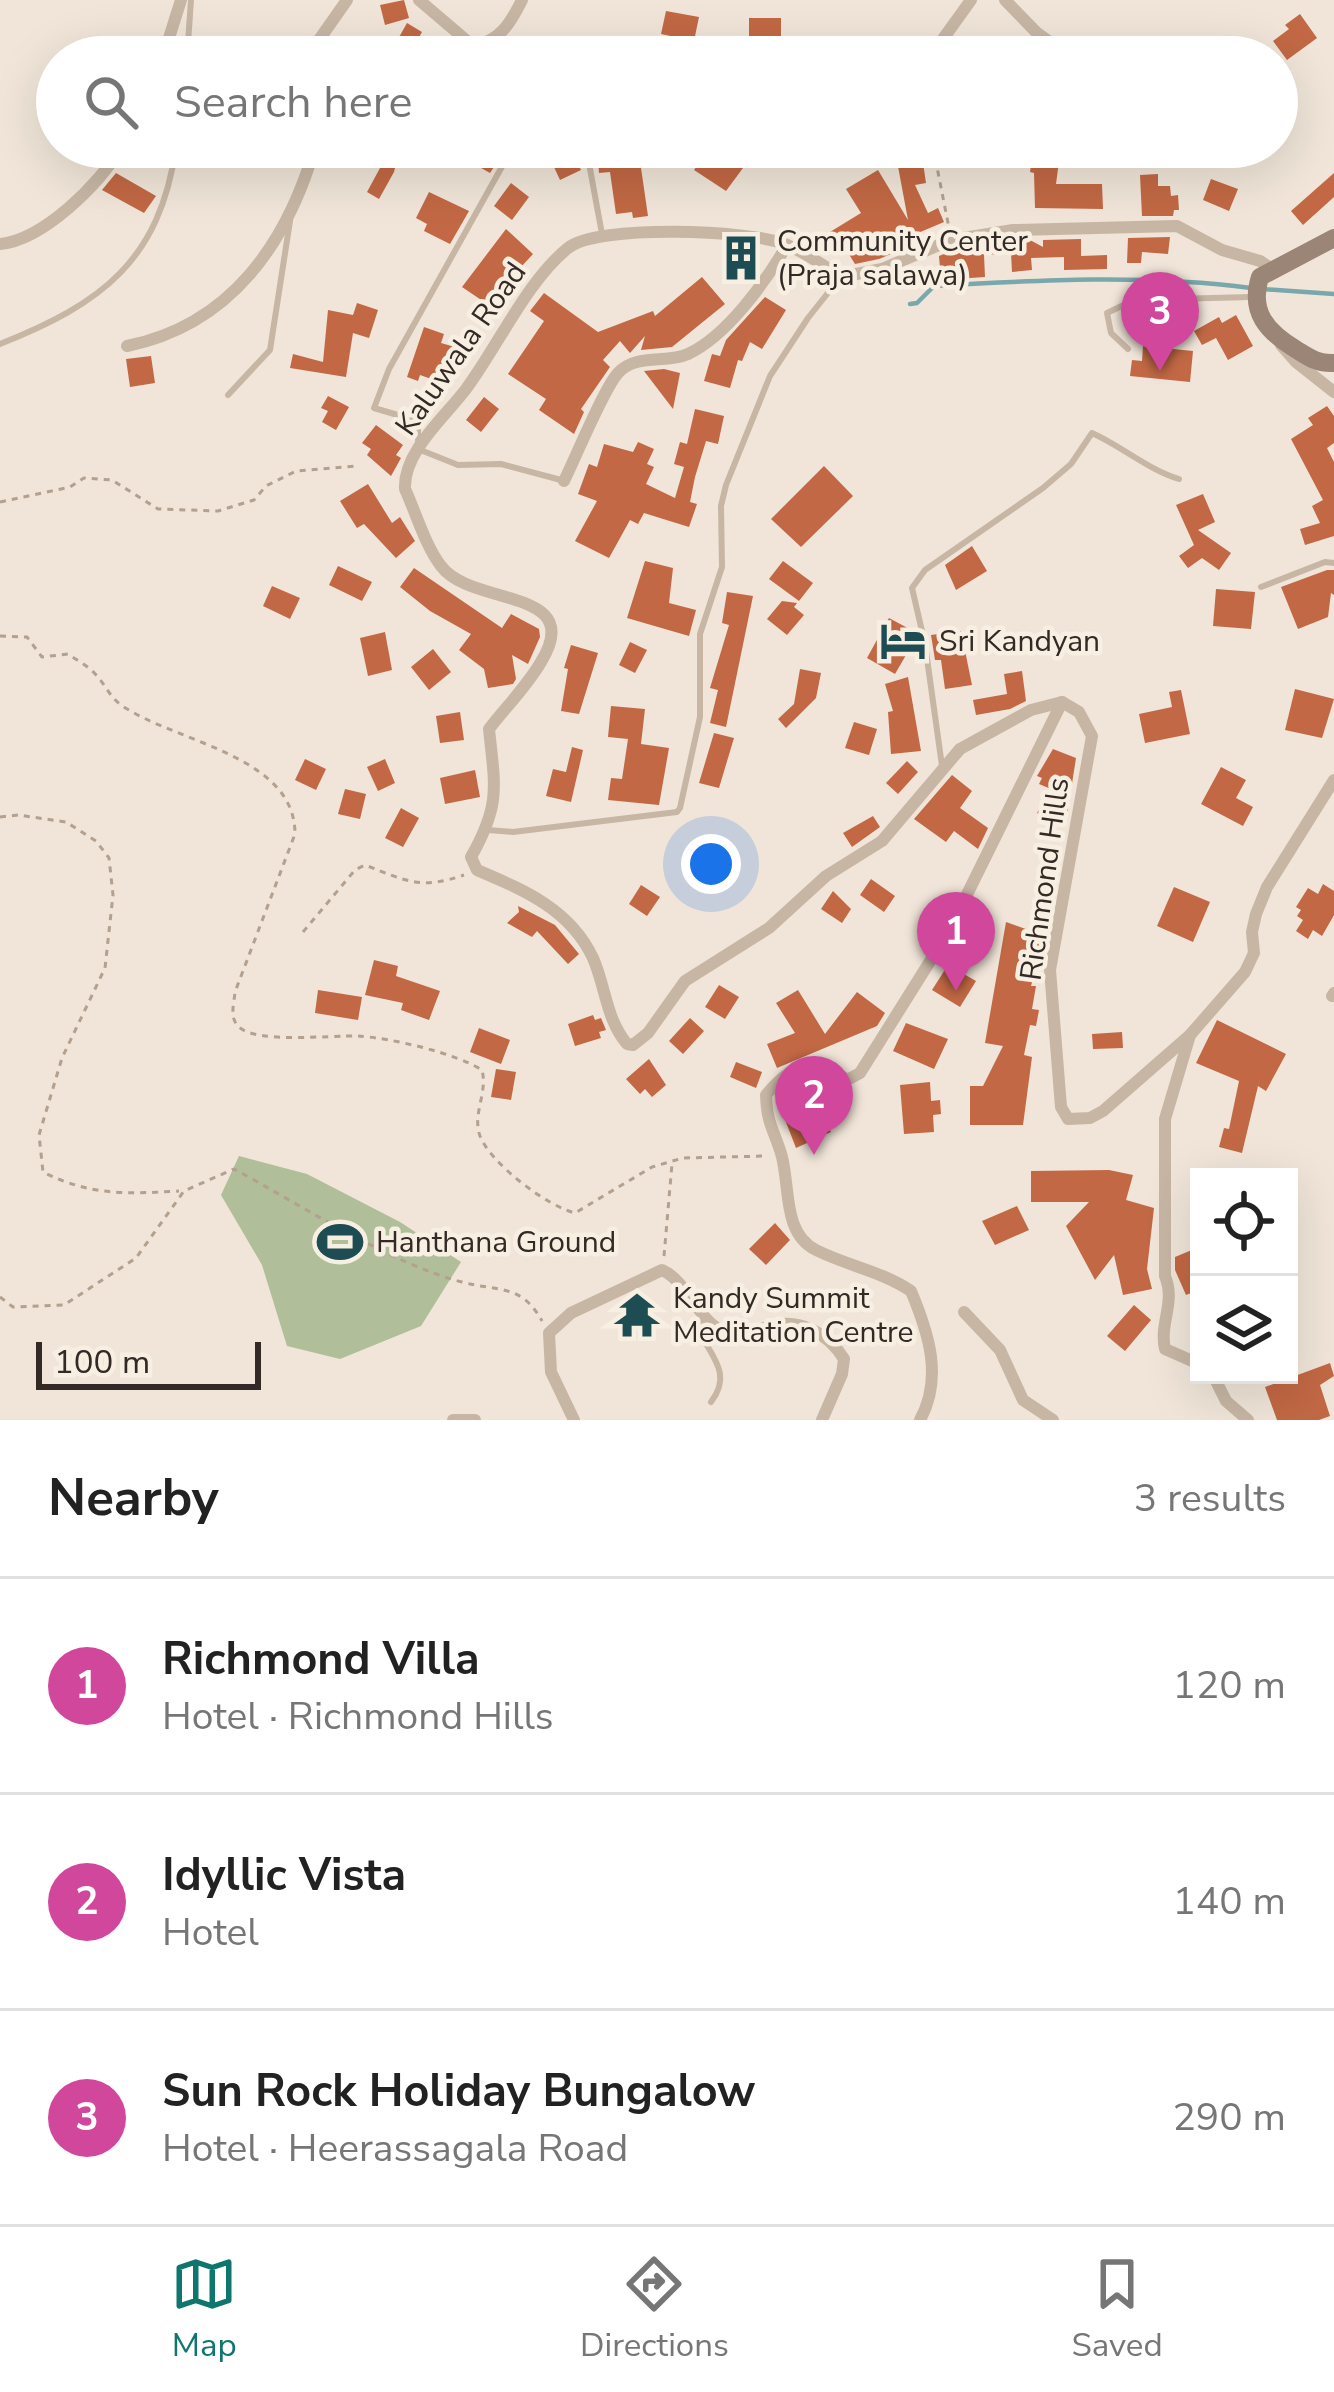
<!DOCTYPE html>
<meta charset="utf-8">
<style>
body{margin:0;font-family:"Nunito Sans",sans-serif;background:#f6f6f6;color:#222}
.controls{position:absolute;right:36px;bottom:36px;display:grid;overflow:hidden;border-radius:0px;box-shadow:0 12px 48px #0002}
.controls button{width:108px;height:108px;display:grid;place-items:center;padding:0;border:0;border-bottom:3px solid #e0e0e0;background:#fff;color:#222;font:60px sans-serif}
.scale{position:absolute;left:36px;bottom:30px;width:225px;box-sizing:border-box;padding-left:12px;border:6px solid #332a26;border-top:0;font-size:33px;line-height:42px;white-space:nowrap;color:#332a26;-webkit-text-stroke:9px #f8efe3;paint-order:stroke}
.you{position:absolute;left:711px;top:864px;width:42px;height:42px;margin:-30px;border:9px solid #fff;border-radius:50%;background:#1a73e8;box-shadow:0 0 0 18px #1a73e833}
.badge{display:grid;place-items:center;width:78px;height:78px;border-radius:50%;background:#0f766e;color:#fff;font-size:39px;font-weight:700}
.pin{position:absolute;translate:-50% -99px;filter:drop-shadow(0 3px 6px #0008)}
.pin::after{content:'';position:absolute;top:63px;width:42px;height:36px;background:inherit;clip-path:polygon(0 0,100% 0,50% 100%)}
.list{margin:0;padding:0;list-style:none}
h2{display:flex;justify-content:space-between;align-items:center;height:156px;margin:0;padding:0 48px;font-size:51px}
h2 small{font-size:39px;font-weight:400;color:#767676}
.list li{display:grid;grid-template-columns:78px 1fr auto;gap:36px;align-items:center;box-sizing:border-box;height:216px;padding:0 48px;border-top:3px solid #e0e0e0}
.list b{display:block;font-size:45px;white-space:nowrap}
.list p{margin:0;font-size:39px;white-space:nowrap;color:#767676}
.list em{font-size:39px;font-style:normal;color:#767676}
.icon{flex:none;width:66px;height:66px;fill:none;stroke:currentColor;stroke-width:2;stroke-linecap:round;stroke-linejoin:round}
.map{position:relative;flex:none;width:1334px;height:1420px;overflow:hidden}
.search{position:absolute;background:#fff;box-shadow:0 12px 48px #0002;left:36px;right:36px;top:36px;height:132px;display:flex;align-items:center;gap:30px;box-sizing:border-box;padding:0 42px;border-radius:66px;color:#767676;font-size:45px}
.sheet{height:804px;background:#fff}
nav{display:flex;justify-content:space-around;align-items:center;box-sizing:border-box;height:168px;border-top:3px solid #e0e0e0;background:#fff;font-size:33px;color:#767676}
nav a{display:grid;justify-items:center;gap:6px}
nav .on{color:#0f766e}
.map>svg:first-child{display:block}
.green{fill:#b0be99}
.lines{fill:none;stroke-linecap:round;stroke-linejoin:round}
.stream{stroke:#78a7ac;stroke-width:4.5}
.building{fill:#c26844}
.path{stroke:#b3a08f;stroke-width:3;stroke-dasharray:6 6;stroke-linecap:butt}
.lane{stroke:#c7b6a4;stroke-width:6}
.street{stroke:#c7b6a4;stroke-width:12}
.secondary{stroke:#9a8576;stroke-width:18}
.labels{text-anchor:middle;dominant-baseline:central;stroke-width:9;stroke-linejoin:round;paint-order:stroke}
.poi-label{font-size:30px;fill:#332a26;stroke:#f8efe3;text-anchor:start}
.street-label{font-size:30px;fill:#332a26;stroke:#f8efe3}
</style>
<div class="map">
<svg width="1334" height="1420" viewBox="0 0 1334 1420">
<rect width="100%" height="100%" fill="#f0e5d8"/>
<!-- green -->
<polygon class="green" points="239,1156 307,1174 400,1222 461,1262 421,1326 340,1359 287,1346 262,1265 221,1195"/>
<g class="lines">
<!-- stream -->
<g class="stream">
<polyline points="1262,289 1334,294"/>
<path d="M910 304 917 303 934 286C1039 280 1146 274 1251 288"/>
</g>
</g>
<!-- building -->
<g class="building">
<polygon points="404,0 409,18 385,25 380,5"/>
<polygon points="666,11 699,17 694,41 661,34"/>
<polygon points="1300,14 1317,38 1287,60 1273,41 1289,29 1285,25"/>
<polygon points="749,18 781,18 781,37 749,36"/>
<polygon points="407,23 422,32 409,55 394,46"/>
<polygon points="380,147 400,147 394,172 379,199 367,192 380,168 375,166"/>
<polygon points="444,147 491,147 503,153 490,173"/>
<polygon points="557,147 570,147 581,170 560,180 547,152"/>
<polygon points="597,147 675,147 675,159 640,161 648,216 633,218 632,212 616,214 610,172 599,173"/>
<polygon points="708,149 743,168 726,191 694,170"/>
<polygon points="1033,151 1060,154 1056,184 1102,184 1103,209 1035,208 1034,173 1030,172"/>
<polygon points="922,156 926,183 915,185 928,213 938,208 944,222 873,252 889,250 891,254 879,259 855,264 842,243 833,248 825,235 861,213 846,189 878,170 908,220 897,161"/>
<polygon points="116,173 156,196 144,213 102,190"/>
<polygon points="1334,173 1334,197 1303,225 1291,211"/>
<polygon points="1158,174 1158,186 1170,186 1171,196 1178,195 1179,210 1174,210 1173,216 1142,216 1140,175"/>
<polygon points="1211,179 1238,189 1229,211 1203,200"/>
<polygon points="511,183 529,197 512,220 494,206"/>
<polygon points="429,192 469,211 450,244 424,231 427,224 416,218"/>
<polygon points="506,229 533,254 507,282 513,286 496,310 462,287"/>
<polygon points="1170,237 1168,254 1142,252 1141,263 1127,263 1128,238"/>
<polygon points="1081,239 1081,256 1107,255 1107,269 1064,270 1064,257 1031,258 1032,270 1012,272 1011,253 984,255 985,277 941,280 939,256 954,250 1014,240 1030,240 1043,247 1043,240"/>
<polygon points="727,245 759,249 756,272 724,267"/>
<polygon points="702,277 725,304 672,347 641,350 645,336 630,353 620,341 603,360 610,367 581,409 584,412 574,434 539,410 546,399 508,374 544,321 530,311 544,293 598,332 653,311 655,316"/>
<polygon points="765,297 786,310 762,349 750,342 742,361 738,360 730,388 704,381 712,354 720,356 726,340"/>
<polygon points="357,303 378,310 369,338 353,333 346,377 290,368 293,354 323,362 328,310 353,315"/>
<polygon points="1236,315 1253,346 1228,360 1216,338 1202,345 1194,331 1219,317 1222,323"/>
<polygon points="424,327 444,334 441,343 455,347 443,383 420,375 418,381 407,377"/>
<polygon points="1143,346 1193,351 1190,382 1130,376 1132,360 1142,361"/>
<polygon points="151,356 155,383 130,387 126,359"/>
<polygon points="664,369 680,373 673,409 644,371"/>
<polygon points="328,396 349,407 336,430 322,422 328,411 321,408"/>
<polygon points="484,397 499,409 481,432 466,420"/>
<polygon points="1327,406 1334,416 1334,443 1327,448 1334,462 1334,536 1305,545 1300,529 1320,523 1312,506 1323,500 1291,439 1313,425 1308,418"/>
<polygon points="695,409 724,416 718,444 706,441 695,477 690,502 697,504 689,527 644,513 638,524 630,520 609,558 575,541 597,501 578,494 589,464 597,467 604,444 633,452 638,442 654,449 647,464 654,467 646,484 675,498 684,467 674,464 680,442 687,444"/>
<polygon points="376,425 403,445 396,455 401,458 391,476 367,455 371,449 362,443"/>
<polygon points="824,466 853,496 801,547 771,519"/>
<polygon points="368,484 392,523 400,517 415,541 396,558 364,524 357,528 340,501"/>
<polygon points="1203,494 1215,522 1198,530 1231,553 1219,570 1202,558 1188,568 1179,556 1194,545 1176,505"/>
<polygon points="972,546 987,571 956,590 945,565"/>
<polygon points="645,561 673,568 669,603 696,610 689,636 627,618"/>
<polygon points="783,561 813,583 799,601 769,579"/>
<polygon points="338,566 372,582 362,601 329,585"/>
<polygon points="414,568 502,628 511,614 539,629 540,637 528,664 512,655 516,679 513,684 488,688 484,669 459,650 471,634 430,611 400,587"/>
<polygon points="1327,570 1334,570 1334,595 1331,593 1328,617 1298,629 1281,587"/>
<polygon points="272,586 300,598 290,619 263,606"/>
<polygon points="1216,589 1255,592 1251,629 1213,626"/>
<polygon points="727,592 753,596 726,727 710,723 718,690 710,688 729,625 722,623"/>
<polygon points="782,601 797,603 794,607 804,615 787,635 767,619"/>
<polygon points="889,618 915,632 916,638 895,674 867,658"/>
<polygon points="961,631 972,685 945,689 941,660 935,660 931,635"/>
<polygon points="385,632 392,670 368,676 360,638"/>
<polygon points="630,642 647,650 635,673 619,665"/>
<polygon points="571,645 598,653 579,714 561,711 568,669 564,668"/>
<polygon points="433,649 451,672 429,690 411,667"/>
<polygon points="800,669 821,673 816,698 786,728 778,719 794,704"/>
<polygon points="1022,671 1026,701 1010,709 976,715 973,700 1007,694 1004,674"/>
<polygon points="908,677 921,751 891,754 888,712 893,711 885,684"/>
<polygon points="1295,689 1334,699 1322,738 1285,730"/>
<polygon points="1181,690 1190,734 1145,743 1139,714 1172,707 1169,692"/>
<polygon points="611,706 645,709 641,744 669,748 659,805 608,800 611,778 622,779 628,739 608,737"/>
<polygon points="460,712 464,740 440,743 436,716"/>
<polygon points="854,722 877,729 869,755 845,748"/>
<polygon points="714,733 734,738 719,788 699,783"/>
<polygon points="572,747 583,750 571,802 546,796 553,769 566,772"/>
<polygon points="1053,749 1076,758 1066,822 1037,813 1051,789 1039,784 1042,778 1037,776"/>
<polygon points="305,759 326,769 316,790 295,780"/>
<polygon points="385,759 395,783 378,791 367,767"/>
<polygon points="907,761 918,772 898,794 886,783"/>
<polygon points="1221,767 1246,780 1236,798 1253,807 1243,826 1201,804"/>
<polygon points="475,770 480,797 445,804 440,778"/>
<polygon points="952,775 972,791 960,808 988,828 978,849 954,831 946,842 914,819"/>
<polygon points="345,789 366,794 360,819 338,814"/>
<polygon points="401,808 419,818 403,847 385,838"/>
<polygon points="873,816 880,827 852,847 843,833"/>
<polygon points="871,879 895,896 884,912 860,895"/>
<polygon points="1323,884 1334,891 1334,915 1322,936 1313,930 1308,939 1296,931 1303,920 1297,916 1301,910 1296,907 1308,888 1318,894"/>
<polygon points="641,885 660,897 647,916 629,904"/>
<polygon points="1174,887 1210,902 1193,942 1157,926"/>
<polygon points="833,891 851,909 842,923 821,909"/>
<polygon points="518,906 555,925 579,954 568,964 537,931 532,937 507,923 519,912"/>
<polygon points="1006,922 1045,936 1031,986 1036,986 1032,1009 1039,1010 1036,1026 1030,1025 1024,1055 1032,1057 1023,1125 970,1125 970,1086 983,1086 1003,1046 985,1043"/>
<polygon points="374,960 398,966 396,976 440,991 429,1020 401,1010 403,1003 365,995"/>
<polygon points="948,965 976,981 960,1007 932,990"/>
<polygon points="719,985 739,997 725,1019 705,1007"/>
<polygon points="318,990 362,997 358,1020 315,1013"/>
<polygon points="798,990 825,1034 857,992 885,1013 877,1026 777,1068 767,1044 795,1033 776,1003"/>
<polygon points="593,1015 595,1020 601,1018 606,1030 599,1032 601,1038 575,1046 568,1024"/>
<polygon points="690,1018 704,1031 683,1054 669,1041"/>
<polygon points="1217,1020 1286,1054 1266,1091 1258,1086 1242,1153 1219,1147 1224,1128 1229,1129 1239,1081 1196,1063"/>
<polygon points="906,1023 948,1039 934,1069 893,1051"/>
<polygon points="479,1028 510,1040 501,1064 470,1052"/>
<polygon points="1122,1032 1123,1048 1093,1049 1092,1034"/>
<polygon points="649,1059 666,1085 652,1097 645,1089 640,1094 626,1079"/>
<polygon points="736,1062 762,1072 756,1088 730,1077"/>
<polygon points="496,1069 516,1072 511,1100 491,1097"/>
<polygon points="807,1080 831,1132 796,1148 777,1099 786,1089"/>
<polygon points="930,1082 931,1101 940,1100 941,1114 933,1115 934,1132 904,1134 900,1085"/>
<polygon points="1109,1170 1133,1175 1126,1200 1154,1208 1147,1269 1152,1289 1123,1295 1114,1255 1095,1280 1066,1226 1089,1202 1031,1202 1031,1171"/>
<polygon points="1017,1206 1029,1230 995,1245 982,1221"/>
<polygon points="775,1223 790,1240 766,1265 749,1249"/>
<polygon points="1199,1247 1199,1290 1186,1295 1175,1270 1175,1257"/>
<polygon points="1134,1305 1151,1320 1125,1351 1107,1336"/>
<polygon points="1330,1363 1334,1376 1320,1385 1330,1416 1319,1420 1277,1420 1265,1387"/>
</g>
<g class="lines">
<!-- path -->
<g class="path">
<polyline points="933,147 949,228"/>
<polyline points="0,502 70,487 84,478 112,480 158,509 218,511 254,500 266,486 296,471 356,466"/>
<path d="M0 636 27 637 42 657 68 654C78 661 90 667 97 676 106 686 110 697 121 705 176 743 295 755 295 834L235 992C234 1004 229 1018 239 1027 256 1044 332 1035 358 1036 391 1038 455 1053 482 1070 488 1093 472 1114 480 1136 491 1164 547 1206 575 1213L652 1167 683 1158 766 1156"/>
<path d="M0 817 18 815 66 822 96 841 109 858 113 895 105 968 62 1058 39 1135 43 1172C91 1196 127 1194 179 1191"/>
<path d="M303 932 355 870 365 865C406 881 421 890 464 875"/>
<polyline points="664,1256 672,1164"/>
<path d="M0 1297 13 1307 64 1305 136 1258 184 1191 234 1169C301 1205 391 1264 462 1282 498 1292 521 1283 542 1321"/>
</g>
<!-- lane -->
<g class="lane">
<polyline points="187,57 191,0"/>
<polyline points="522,147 504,163 389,369 374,408 418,421 418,449 458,465 501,464 561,480"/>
<polyline points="586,147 602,234"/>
<path d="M0 344C101 304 160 261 176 147"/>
<polyline points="1128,349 1111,333 1107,313 1134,300 1251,297"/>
<polyline points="228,395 270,350 290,221"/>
<polyline points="1261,587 1325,562 1334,563"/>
<path d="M942 766 925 644 912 588 925 570 1043 488 1071 464 1092 433C1123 447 1147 469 1179 479"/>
<polyline points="488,830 513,832 677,812 680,808 700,717 700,634 722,567 721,506 726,485 770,376 808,318 839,279"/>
<path d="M702 1317 698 1329C711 1357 733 1373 711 1402"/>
</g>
<!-- street -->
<g class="street">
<path d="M419 0 473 46C500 41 510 24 522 0"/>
<polyline points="1005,0 1037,33 1071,57"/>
<polyline points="163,57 181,0"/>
<polyline points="312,57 314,47 347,0"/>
<polyline points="930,57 971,0"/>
<path d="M0 244C43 240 100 184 121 147"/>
<path d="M1272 269 1260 261 1222 250 1177 226 1013 230 951 240 882 269 841 277C824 266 805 252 785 244 749 230 598 224 568 248 527 281 498 346 466 389 445 417 403 452 405 489 416 513 425 545 441 566 471 607 587 587 541 662 527 686 506 707 489 729 495 787 501 804 471 857L477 870C524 890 570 909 593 958 606 988 606 1019 627 1044L633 1045 648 1033 685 981 769 928 826 876 882 841 960 749 1031 710 1062 702 1079 712 1092 736 1050 970 1061 1107 1068 1119 1090 1118 1103 1111 1190 1035 1245 972 1254 953 1252 932 1256 914 1267 887 1334 780"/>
<polyline points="1281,345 1296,362 1334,392"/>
<path d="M127 346C231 325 287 243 315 147"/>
<path d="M564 481C576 457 603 390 618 373 636 353 666 364 688 354 727 336 766 281 787 245"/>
<polyline points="1332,996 1334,993"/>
<path d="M1190 1035 1165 1119V1276C1176 1303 1159 1323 1165 1349L1199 1364"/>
<polyline points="964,1312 1000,1350 1023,1400 1053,1420"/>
<polyline points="1213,1375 1226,1401 1248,1420"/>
<polyline points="453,1420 475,1420"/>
<path d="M574 1420 551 1372 549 1333 571 1313 662 1270C691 1283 699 1329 732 1334 745 1336 757 1330 770 1326 800 1318 828 1333 844 1359L842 1374 822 1420"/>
<path d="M920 1420C943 1378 929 1334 911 1291 881 1271 848 1266 816 1250 783 1234 790 1188 782 1157 775 1131 767 1126 766 1095 792 1064 812 1054 847 1080L860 1073 949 931 1062 702"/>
</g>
<!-- secondary -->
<path class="secondary" d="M1334 238 1260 277C1249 312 1267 332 1297 350 1310 358 1318 364 1334 363"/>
</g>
<!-- icons -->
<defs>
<g id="building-bare" transform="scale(3.6)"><path d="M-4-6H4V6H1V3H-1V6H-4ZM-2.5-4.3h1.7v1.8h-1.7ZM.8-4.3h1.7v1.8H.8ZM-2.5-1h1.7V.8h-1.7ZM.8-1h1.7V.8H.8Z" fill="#1d4d52" stroke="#f8efe3" stroke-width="2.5" paint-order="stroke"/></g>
<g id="hotel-bare" transform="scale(3.6)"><path d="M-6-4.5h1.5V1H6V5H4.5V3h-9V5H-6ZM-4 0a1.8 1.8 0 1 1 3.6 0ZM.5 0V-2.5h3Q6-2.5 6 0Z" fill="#1d4d52" stroke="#f8efe3" stroke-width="2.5" paint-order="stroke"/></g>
<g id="stadium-bare" transform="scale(3.6)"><path d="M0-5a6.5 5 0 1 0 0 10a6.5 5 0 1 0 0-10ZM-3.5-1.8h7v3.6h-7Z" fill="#1d4d52" stroke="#f8efe3" stroke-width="2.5" paint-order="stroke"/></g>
<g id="temple-bare" transform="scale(3.6)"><path d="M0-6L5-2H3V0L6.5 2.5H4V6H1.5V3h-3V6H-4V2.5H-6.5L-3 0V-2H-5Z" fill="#1d4d52" stroke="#f8efe3" stroke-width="2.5" paint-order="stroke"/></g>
</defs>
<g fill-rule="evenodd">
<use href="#building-bare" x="741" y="258"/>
<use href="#hotel-bare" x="903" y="641"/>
<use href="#stadium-bare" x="340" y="1242"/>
<use href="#temple-bare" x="637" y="1315"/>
</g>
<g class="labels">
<!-- poi labels -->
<g class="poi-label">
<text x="777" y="241">Community Center<tspan x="777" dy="34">(Praja salawa)</tspan></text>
<text x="939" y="641">Sri Kandyan</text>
<text x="376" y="1242">Hanthana Ground</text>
<text x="673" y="1298">Kandy Summit<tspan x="673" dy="34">Meditation Centre</tspan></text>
</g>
<!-- street labels -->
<g class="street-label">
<text transform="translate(461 349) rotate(-55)">Kaluwala Road</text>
<text transform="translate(1045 879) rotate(-82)">Richmond Hills</text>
</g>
</g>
</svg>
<div class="controls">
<button><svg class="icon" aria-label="locate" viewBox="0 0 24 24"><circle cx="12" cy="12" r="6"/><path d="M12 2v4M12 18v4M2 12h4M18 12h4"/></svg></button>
<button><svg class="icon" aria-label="layers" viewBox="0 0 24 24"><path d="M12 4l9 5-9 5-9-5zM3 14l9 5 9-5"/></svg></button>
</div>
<div class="scale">100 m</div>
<div class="you"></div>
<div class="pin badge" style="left:956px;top:991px;background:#d1479c">1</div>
<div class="pin badge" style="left:814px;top:1155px;background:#d1479c">2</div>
<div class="pin badge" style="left:1160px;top:371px;background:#d1479c">3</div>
<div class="search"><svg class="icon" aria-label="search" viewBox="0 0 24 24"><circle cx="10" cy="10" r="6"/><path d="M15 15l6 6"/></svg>Search here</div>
</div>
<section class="sheet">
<h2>Nearby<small>3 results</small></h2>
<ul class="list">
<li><span class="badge" style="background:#d1479c">1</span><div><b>Richmond Villa</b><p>Hotel · Richmond Hills</p></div><em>120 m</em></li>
<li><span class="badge" style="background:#d1479c">2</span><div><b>Idyllic Vista</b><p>Hotel</p></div><em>140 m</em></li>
<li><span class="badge" style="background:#d1479c">3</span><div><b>Sun Rock Holiday Bungalow</b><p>Hotel · Heerassagala Road</p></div><em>290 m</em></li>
</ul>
</section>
<nav>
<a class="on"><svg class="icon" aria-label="map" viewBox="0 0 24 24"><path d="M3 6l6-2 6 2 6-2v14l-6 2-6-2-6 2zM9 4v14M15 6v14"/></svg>Map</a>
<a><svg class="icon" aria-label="directions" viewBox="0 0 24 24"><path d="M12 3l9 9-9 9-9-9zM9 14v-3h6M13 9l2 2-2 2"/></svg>Directions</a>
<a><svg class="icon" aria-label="saved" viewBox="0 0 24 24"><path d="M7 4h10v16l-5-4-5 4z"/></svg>Saved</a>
</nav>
